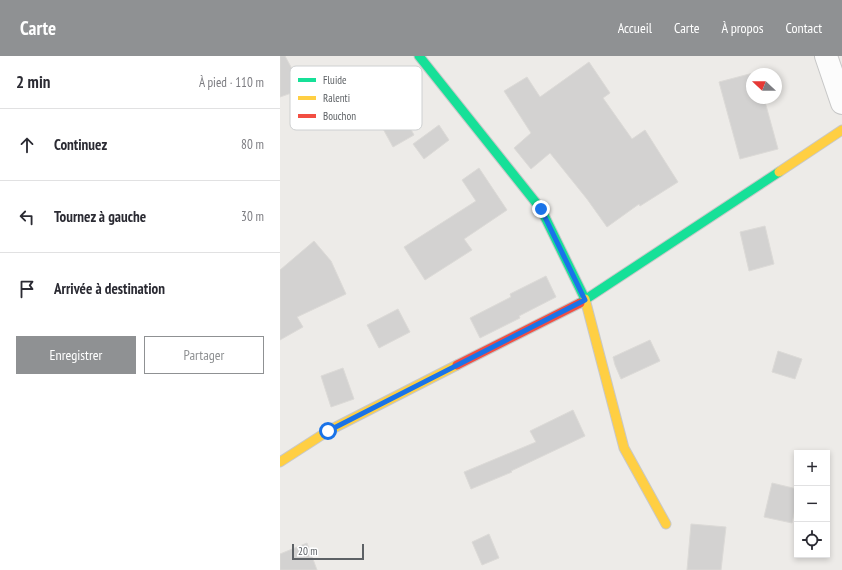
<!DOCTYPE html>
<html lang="fr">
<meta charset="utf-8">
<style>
body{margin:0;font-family:"PT Sans Narrow",sans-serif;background:#f7f7f7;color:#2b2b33}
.controls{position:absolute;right:12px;bottom:12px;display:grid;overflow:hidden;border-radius:0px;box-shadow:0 2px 6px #0003}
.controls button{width:36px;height:36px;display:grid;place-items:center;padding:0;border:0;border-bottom:1px solid #e1e1e2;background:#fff;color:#2b2b33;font:20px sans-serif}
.compass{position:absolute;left:466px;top:12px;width:36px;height:36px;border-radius:50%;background:#fff;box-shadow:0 2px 6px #0003;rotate:292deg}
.scale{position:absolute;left:12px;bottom:10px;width:72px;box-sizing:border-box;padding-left:4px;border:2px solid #5d6165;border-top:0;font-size:11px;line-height:14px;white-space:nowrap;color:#5d6165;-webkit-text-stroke:3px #fff;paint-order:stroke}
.stop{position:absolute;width:12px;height:12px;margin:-9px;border:3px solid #1a73e8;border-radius:50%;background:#fff}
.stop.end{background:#1a73e8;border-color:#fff;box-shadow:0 1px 4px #0008}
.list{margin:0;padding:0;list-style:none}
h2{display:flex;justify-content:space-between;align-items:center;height:52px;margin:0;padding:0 16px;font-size:17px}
h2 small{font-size:13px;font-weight:400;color:#7c7c81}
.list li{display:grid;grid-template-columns:26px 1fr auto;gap:12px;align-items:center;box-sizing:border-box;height:72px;padding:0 16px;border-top:1px solid #e1e1e2}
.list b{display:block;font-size:15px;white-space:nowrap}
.list em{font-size:13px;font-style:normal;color:#7c7c81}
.actions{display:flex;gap:8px;padding:12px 16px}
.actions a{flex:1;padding:9px 0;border:1px solid #8f9193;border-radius:0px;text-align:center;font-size:14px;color:#8f9193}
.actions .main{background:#8f9193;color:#fff}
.icon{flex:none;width:22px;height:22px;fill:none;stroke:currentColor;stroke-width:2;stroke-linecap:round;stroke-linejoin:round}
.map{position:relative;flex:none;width:562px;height:514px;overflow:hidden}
header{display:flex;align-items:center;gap:24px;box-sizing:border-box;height:56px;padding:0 20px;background:#8f9193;color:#fff}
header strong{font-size:19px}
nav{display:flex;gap:22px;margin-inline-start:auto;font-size:14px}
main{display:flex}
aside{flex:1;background:#fff}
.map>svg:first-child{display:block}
.building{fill:#d3d2d1;stroke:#dcdad7}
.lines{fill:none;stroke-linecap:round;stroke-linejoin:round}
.street-casing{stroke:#c7c7c7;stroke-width:24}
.fast-casing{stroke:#c8c8c8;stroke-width:11}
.slow-casing{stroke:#c8c8c8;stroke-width:11}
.jam-casing{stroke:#c8c8c8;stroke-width:11}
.street{stroke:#fcfcfc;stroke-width:22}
.fast{stroke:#16e098;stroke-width:9}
.slow{stroke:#ffcf43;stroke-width:9}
.jam{stroke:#f24e42;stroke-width:9}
.route{stroke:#1a73e8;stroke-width:5}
.key{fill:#fff;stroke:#ced0d1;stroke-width:1}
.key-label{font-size:11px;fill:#5d6165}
</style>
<header>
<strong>Carte</strong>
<nav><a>Accueil</a><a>Carte</a><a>À propos</a><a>Contact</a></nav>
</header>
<main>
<aside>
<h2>2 min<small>À pied · 110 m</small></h2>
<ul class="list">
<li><svg class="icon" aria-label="ahead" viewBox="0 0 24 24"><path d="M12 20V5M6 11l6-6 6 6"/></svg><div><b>Continuez</b></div><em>80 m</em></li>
<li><svg class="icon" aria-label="left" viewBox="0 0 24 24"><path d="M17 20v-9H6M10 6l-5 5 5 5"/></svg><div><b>Tournez à gauche</b></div><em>30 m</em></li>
<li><svg class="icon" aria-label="arrive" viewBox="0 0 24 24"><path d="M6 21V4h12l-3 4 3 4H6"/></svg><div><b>Arrivée à destination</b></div></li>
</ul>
<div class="actions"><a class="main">Enregistrer</a><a>Partager</a></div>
</aside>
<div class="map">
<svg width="562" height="514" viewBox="0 0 562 514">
<rect width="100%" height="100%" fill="#edebe8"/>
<!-- building -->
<g class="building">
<polygon points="0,0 5,0 23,33 0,41"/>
<polygon points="309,6 330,37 323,42 352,83 365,74 398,126 360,150 359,148 327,171 307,143 270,97 251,113 234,92 251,77 224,35 247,21 260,41"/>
<polygon points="477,16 478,18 472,18 472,42 484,42 498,93 460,103 439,26"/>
<polygon points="117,48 134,79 113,91 96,60"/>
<polygon points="159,69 169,84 144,103 133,88"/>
<polygon points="199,112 227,154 184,183 192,194 145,224 124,191 196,145 182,124"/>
<polygon points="485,170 494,208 469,215 460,176"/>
<polygon points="34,185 51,205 66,238 17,261 23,271 0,284 0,214"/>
<polygon points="266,220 276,241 239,260 240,262 200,282 190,262 231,241 230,238"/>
<polygon points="118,253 130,276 99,292 87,269"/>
<polygon points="370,284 380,305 341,323 335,309 333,301"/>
<polygon points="498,295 522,303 515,323 492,316"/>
<polygon points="63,312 74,343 51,351 41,320"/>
<polygon points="293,354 305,380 231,415 232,416 191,433 184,416 256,386 250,375"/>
<polygon points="492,427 517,433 517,444 512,467 484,461"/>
<polygon points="411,468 446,471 441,514 407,514"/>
<polygon points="209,478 219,502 202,509 192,486"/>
<polygon points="27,487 37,514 0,514 0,498"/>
</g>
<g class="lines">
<!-- street casing -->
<g class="street-casing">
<polyline id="street" points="546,0 562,47"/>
</g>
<!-- fast casing -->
<g class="fast-casing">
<g id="fast">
<polyline points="139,0 261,153 305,243"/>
<polyline points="300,247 499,116"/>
</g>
</g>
<!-- slow casing -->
<g class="slow-casing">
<g id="slow">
<polyline points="499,116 562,74"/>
<polyline points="305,243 344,392 386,468"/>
<polyline points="0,406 48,375 177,309"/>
</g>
</g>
<!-- jam casing -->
<g class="jam-casing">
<polyline id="jam" points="177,309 300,247"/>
</g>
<!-- street -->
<use href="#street" class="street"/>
<!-- fast -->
<use href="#fast" class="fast"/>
<!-- slow -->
<use href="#slow" class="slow"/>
<!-- jam -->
<use href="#jam" class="jam"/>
</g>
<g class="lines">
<!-- route -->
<polyline class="route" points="48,375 305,244 261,153"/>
</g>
<!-- legend -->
<rect x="10" y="10" width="132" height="64" rx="6" class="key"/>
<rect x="18" y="22" width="18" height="4" fill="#16e098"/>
<rect x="18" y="40" width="18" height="4" fill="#ffcf43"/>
<rect x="18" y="58" width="18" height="4" fill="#f24e42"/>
<g class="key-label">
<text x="43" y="28">Fluide</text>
<text x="43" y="46">Ralenti</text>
<text x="43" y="64">Bouchon</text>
</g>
</svg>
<div class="controls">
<button>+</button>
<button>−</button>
<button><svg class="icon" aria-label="locate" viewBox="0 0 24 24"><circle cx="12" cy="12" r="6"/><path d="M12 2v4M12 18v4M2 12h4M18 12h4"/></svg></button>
</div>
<svg class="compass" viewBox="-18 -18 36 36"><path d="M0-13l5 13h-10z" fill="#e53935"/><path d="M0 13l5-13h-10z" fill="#7c7c81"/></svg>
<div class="scale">20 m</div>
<div class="stop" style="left:48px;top:375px"></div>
<div class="stop end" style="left:261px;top:153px"></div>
</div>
</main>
